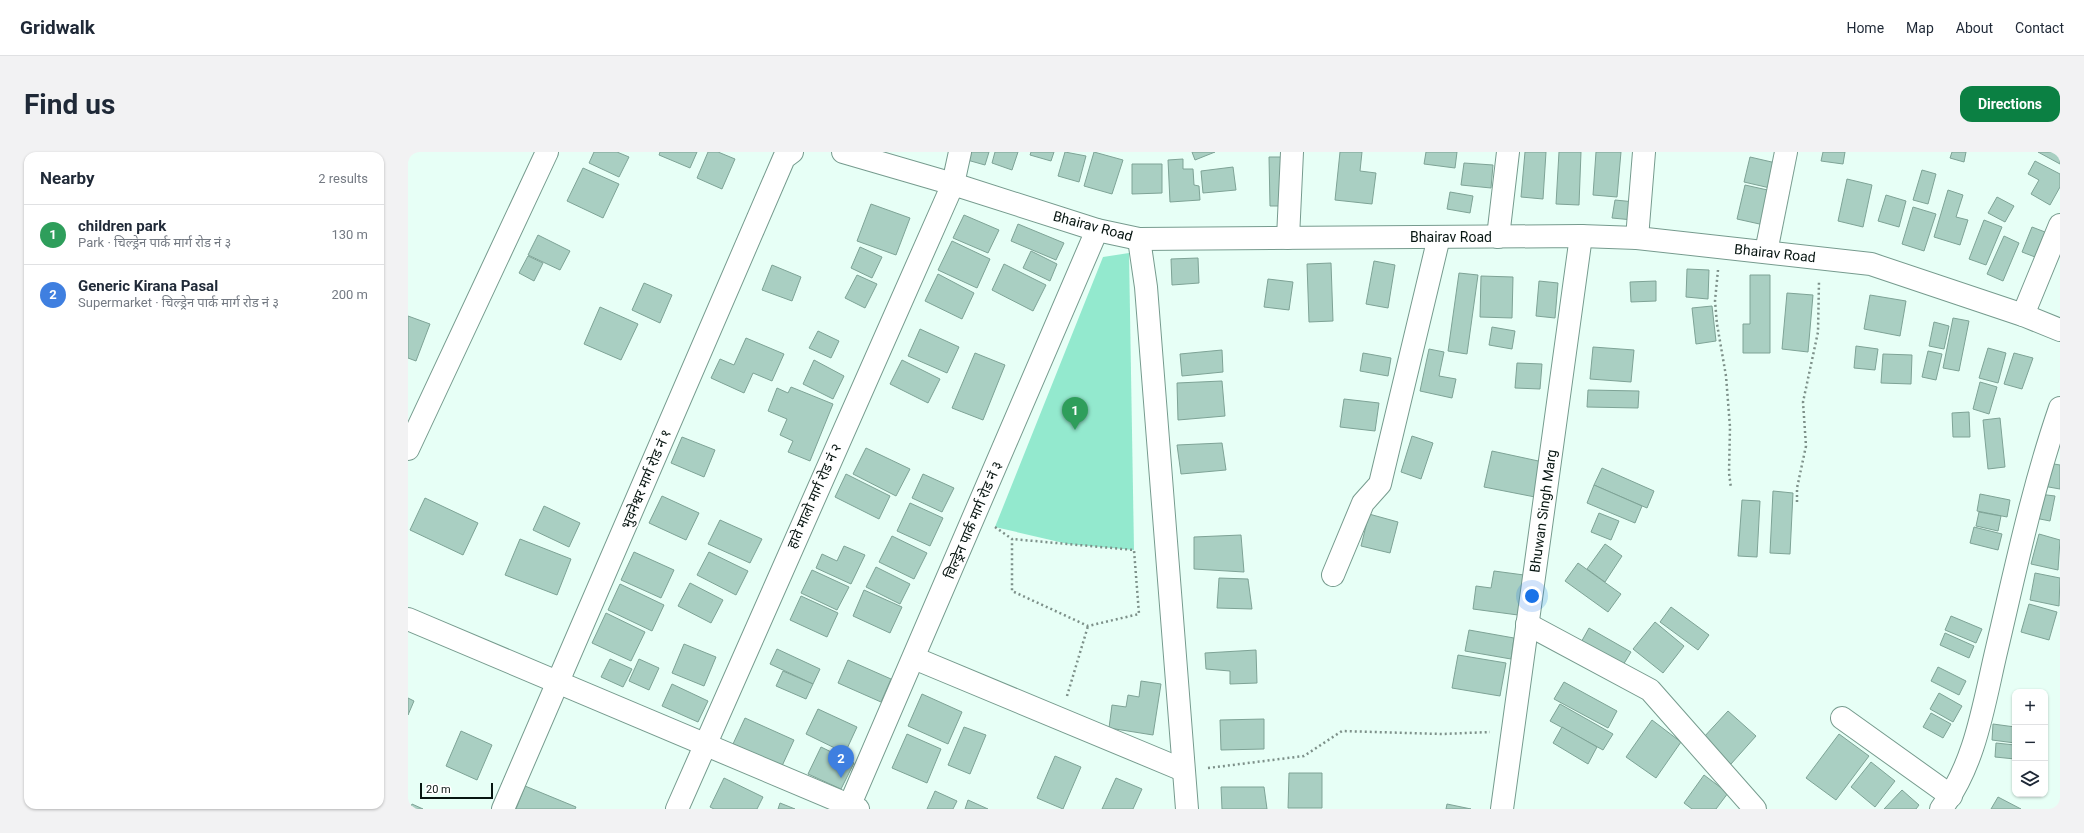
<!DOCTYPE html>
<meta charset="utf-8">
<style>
body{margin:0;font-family:Roboto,"Noto Sans Devanagari",sans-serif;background:#f2f2f3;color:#1f2937}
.controls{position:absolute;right:12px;bottom:12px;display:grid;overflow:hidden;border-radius:8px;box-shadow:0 1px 3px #0004}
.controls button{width:36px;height:36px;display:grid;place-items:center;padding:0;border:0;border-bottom:1px solid #e0e1e3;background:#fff;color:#1f2937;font:20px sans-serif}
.scale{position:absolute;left:12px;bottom:10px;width:73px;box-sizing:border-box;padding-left:4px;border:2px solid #071511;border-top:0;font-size:11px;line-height:14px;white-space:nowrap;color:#071511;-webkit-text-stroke:3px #fff;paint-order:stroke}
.you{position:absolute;left:1124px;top:444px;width:14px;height:14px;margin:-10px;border:3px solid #fff;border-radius:50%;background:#1a73e8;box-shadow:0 0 0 6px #1a73e833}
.badge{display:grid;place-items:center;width:26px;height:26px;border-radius:50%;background:#0b8043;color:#fff;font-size:13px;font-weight:700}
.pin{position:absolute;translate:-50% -33px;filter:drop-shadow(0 1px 2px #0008)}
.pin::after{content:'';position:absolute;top:21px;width:14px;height:12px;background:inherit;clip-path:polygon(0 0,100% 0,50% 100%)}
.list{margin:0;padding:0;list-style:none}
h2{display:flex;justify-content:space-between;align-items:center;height:52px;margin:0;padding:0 16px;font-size:17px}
h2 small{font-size:13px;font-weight:400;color:#747a83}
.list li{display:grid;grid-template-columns:26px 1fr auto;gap:12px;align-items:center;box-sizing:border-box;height:60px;padding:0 16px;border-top:1px solid #e0e1e3}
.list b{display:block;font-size:15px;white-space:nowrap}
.list p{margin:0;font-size:13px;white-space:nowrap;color:#747a83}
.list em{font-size:13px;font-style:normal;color:#747a83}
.icon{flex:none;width:22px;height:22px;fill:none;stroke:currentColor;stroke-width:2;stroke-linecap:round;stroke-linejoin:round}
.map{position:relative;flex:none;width:1652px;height:657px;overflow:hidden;border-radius:12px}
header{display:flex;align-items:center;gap:24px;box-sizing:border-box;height:56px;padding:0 20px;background:#fff;border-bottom:1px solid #e0e1e3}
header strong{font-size:19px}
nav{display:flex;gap:22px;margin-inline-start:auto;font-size:14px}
.intro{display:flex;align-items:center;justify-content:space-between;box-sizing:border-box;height:96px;padding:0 24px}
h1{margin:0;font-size:28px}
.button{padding:10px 18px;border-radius:12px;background:#0b8043;color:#fff;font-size:14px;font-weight:700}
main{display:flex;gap:24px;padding:0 24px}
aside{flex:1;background:#fff;border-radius:12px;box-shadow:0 1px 3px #0004}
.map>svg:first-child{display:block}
.green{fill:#93e9ce}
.building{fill:#a9cfc2;stroke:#7ea396}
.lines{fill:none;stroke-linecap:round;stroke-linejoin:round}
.minor-casing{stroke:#769b8e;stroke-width:24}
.major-casing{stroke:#769b8e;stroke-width:24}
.path{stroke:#7d9089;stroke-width:2.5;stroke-dasharray:2 3;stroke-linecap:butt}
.minor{stroke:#fff;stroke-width:22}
.major{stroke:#fff;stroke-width:22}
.labels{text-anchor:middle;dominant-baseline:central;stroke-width:4;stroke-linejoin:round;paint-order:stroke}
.street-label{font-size:14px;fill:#071511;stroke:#fff}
</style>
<header>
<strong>Gridwalk</strong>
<nav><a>Home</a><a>Map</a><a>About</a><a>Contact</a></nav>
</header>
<div class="intro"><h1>Find us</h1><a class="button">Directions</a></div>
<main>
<aside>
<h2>Nearby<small>2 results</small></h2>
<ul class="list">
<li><span class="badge" style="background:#2e9e5b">1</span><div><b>children park</b><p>Park · चिल्ड्रेन पार्क मार्ग रोड नं ३</p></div><em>130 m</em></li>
<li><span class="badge" style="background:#3f7fe0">2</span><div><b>Generic Kirana Pasal</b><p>Supermarket · चिल्ड्रेन पार्क मार्ग रोड नं ३</p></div><em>200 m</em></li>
</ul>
</aside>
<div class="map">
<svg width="1652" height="657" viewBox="0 0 1652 657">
<rect width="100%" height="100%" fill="#e7fff6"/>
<!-- green -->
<polygon class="green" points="721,101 726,398 660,392 587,375 695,105"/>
<!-- building -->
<g class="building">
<polygon points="186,0 209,0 221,5 211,25 181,11"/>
<polygon points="252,0 289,0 282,16 251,3"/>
<polygon points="300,0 310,0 327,7 314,37 289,26"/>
<polygon points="554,0 581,0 577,13 552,6"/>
<polygon points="587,0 610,0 604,18 584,11"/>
<polygon points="623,0 646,0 643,9 622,3"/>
<polygon points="657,0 678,4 671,30 650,24"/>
<polygon points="686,0 715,8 704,42 676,34"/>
<polygon points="784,0 807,0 787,8"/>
<polygon points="932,0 954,0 952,19 968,21 964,52 927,48"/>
<polygon points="1018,0 1049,0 1047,16 1016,12"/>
<polygon points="1117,0 1138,0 1135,47 1113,45"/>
<polygon points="1151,0 1173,0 1171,53 1148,52"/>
<polygon points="1188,0 1213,0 1209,45 1185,43"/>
<polygon points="1415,0 1437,0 1435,12 1413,9"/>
<polygon points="1544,0 1558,0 1556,10 1542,6"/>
<polygon points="1630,0 1652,0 1652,12"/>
<polygon points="861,5 876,5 876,54 862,54"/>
<polygon points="1342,5 1368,11 1362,36 1336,30"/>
<polygon points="775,7 775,17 785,17 786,33 791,34 792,48 762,50 760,8"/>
<polygon points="1627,9 1652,22 1652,35 1642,53 1623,42 1631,28 1620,22"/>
<polygon points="1056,11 1085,13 1083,36 1053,33"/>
<polygon points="724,12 754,12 754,41 724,42"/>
<polygon points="825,15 828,38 795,41 793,19"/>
<polygon points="175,16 211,32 195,66 159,49"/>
<polygon points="1514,18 1528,22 1520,52 1505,48"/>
<polygon points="1439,27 1464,33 1455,75 1430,69"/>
<polygon points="1337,33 1364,39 1356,73 1329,67"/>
<polygon points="1540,38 1555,43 1548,65 1560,68 1552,93 1526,85"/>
<polygon points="1042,40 1065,44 1062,61 1039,57"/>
<polygon points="1478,43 1498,49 1491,75 1470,69"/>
<polygon points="1589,45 1606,54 1597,70 1580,61"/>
<polygon points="1207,48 1227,50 1225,68 1204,66"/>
<polygon points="463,52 502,66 488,103 449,89"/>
<polygon points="1505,55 1528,62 1516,99 1494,92"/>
<polygon points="556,63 591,78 580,101 545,86"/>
<polygon points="1576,68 1594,75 1578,113 1561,107"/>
<polygon points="610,72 656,91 648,108 603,89"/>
<polygon points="1624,75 1637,80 1627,105 1614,100"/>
<polygon points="130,83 162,99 152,118 120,103"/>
<polygon points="1596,84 1611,91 1595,129 1579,122"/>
<polygon points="544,89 582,107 569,136 530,118"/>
<polygon points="452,95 474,105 464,126 443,116"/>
<polygon points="623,99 649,112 642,129 615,116"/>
<polygon points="120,104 135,111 126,129 111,121"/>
<polygon points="790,106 791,131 764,133 763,107"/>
<polygon points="966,109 987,113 980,156 958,152"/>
<polygon points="923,111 925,169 901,170 899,112"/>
<polygon points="596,112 638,133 625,159 584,138"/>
<polygon points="364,113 393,125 384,149 354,138"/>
<polygon points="1279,117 1301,118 1300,147 1278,145"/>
<polygon points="1051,121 1070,123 1059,202 1040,199"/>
<polygon points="530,122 566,141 554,167 517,149"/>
<polygon points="449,123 469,132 457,156 437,146"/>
<polygon points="1342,123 1362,123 1362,201 1335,201 1335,172 1342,172"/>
<polygon points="1073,124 1105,125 1104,166 1072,165"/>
<polygon points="860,127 885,130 881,158 856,155"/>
<polygon points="1131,129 1150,131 1147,166 1128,164"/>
<polygon points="1248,129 1248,149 1223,150 1222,130"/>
<polygon points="236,131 264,143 252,171 224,158"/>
<polygon points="1379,141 1405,143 1400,200 1374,197"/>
<polygon points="1462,143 1498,149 1492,184 1456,177"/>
<polygon points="1304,154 1308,189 1288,192 1284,156"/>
<polygon points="192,155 230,172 213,208 176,192"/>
<polygon points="0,164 22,172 8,209 0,206"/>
<polygon points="1545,166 1561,169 1551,219 1535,216"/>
<polygon points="1526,170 1541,174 1536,197 1521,194"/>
<polygon points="1084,175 1107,179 1104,197 1081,193"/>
<polygon points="512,177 551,195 539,221 500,204"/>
<polygon points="410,179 431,189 423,206 401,196"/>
<polygon points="338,186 376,202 364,229 345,221 336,241 303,226 312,207 326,213"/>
<polygon points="1448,194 1470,197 1467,218 1446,216"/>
<polygon points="1185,195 1226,198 1223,230 1182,227"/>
<polygon points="1580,196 1598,201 1590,231 1571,226"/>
<polygon points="1021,197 1036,200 1031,224 1048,227 1044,246 1012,239"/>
<polygon points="814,198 815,220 774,224 772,202"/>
<polygon points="1520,199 1534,202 1528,228 1514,225"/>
<polygon points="567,201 597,213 575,268 544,256"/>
<polygon points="955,201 983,206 980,224 952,219"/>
<polygon points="1606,201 1625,206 1614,237 1596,232"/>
<polygon points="1475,202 1504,203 1503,232 1473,231"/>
<polygon points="406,208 436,224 425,247 395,232"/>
<polygon points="494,208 532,227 520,251 482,232"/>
<polygon points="1109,211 1134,212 1132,237 1107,236"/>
<polygon points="814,229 817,264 770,268 769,231"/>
<polygon points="1572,230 1589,235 1581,262 1565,257"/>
<polygon points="383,235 425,252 402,309 380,300 385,289 372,283 379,267 360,259 369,236 380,241"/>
<polygon points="1180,238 1231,239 1230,256 1179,255"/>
<polygon points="936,247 971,251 967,279 932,275"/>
<polygon points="1561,260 1562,285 1545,285 1544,261"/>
<polygon points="1592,266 1597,315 1580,317 1575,268"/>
<polygon points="1004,284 1025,291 1013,327 993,320"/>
<polygon points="274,285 307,298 296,325 263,311"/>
<polygon points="814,291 818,318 773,322 769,293"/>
<polygon points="458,296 502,317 488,344 445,322"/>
<polygon points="1084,299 1135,310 1127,345 1076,335"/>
<polygon points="1640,311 1652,313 1652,337 1635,334"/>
<polygon points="1194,316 1246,339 1239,356 1186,333"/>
<polygon points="438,322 482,344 471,367 427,345"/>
<polygon points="515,322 546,336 534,360 504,346"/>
<polygon points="1186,333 1234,354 1227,371 1179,351"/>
<polygon points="1365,339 1385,341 1382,402 1362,401"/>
<polygon points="1572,342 1602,348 1599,365 1569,359"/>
<polygon points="1631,342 1647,344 1642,369 1627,366"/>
<polygon points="254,344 291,361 278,388 241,371"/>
<polygon points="17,346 70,371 55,403 2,378"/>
<polygon points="1334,348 1352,349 1349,405 1330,404"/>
<polygon points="502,351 535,366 522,394 489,379"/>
<polygon points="136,354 172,371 161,395 125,378"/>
<polygon points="1571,360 1593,364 1590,379 1568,374"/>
<polygon points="1191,361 1211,369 1203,388 1183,380"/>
<polygon points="961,362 990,370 982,401 953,394"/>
<polygon points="312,368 354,387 342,411 300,392"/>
<polygon points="1566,375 1594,382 1590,398 1562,391"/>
<polygon points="1631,382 1652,388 1650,418 1623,412"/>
<polygon points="833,383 836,420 786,417 786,385"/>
<polygon points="484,384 519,401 506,427 471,410"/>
<polygon points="112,387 163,407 149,443 97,423"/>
<polygon points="1197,392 1214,404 1197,430 1179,417"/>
<polygon points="436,394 457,403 443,432 408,416 414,402 429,409"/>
<polygon points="226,400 266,418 253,446 213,428"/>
<polygon points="301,400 340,419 328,443 289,423"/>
<polygon points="1170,411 1213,442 1200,460 1157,429"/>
<polygon points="468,415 502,432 492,452 458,435"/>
<polygon points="404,418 441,435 429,458 393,441"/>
<polygon points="1086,419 1116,423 1110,463 1065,457 1068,434 1083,436"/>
<polygon points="1627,421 1652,426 1651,454 1622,448"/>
<polygon points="811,426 840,427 844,457 809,456"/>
<polygon points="282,431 315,448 303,471 270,454"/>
<polygon points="212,432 256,453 244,479 200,458"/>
<polygon points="456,438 494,455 482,481 445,464"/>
<polygon points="393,444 430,461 419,485 382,468"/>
<polygon points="1621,452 1649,460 1641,488 1613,480"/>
<polygon points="1263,455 1301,483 1290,498 1252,470"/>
<polygon points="198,461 237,480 223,509 184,491"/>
<polygon points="1543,464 1574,477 1568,491 1537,478"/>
<polygon points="1247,470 1276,494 1255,521 1225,497"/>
<polygon points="1181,476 1223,500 1212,518 1171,494"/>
<polygon points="1061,478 1106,486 1103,507 1057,499"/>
<polygon points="1537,481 1566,494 1561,506 1532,493"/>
<polygon points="276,492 308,505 296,534 264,521"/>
<polygon points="369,497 412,517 405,532 362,512"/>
<polygon points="848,498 849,531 822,532 822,519 798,517 797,501"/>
<polygon points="1050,503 1098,511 1092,544 1044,536"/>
<polygon points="202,507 224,517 215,535 193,525"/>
<polygon points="231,507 251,516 241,538 221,529"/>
<polygon points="440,508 483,527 473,550 430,531"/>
<polygon points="1530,515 1558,529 1551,543 1523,529"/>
<polygon points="375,519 405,532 398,547 368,534"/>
<polygon points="733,529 753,532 745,583 701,576 704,553 718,555 720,543 731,545"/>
<polygon points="1156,530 1209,559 1200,576 1146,547"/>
<polygon points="264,532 300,549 290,570 254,554"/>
<polygon points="1531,541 1554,554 1545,570 1522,557"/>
<polygon points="514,542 554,560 540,592 500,574"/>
<polygon points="0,546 6,549 0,563"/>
<polygon points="1152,552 1205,582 1195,598 1142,569"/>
<polygon points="410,557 449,575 437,601 398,582"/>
<polygon points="1320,559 1348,584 1323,612 1295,586"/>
<polygon points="1523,561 1543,572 1535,586 1515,575"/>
<polygon points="337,566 386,588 374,614 325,592"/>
<polygon points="856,567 856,597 813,598 812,568"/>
<polygon points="1244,568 1273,590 1248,626 1218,605"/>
<polygon points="1585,572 1607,575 1607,591 1584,588"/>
<polygon points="556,575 578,583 562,622 540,613"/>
<polygon points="1154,575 1189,595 1180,612 1145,591"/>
<polygon points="53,579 84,593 69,628 38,614"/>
<polygon points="499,582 533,597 519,631 484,616"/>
<polygon points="1431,582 1461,604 1428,648 1398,626"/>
<polygon points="1588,591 1607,593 1607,607 1587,605"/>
<polygon points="413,595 446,611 433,637 400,622"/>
<polygon points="647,604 673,615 655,657 629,646"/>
<polygon points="1463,610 1487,629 1467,655 1443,635"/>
<polygon points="881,621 914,621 914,656 880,656"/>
<polygon points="1296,623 1320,641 1308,657 1284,657 1276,651"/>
<polygon points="316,626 355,645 349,657 306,657 302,655"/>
<polygon points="708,626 734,637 725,657 694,657"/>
<polygon points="117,634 168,655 167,657 108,657"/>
<polygon points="813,635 856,635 859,657 814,657"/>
<polygon points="1494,638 1511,653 1508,657 1476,657"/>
<polygon points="527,639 549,649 545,657 519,657"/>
<polygon points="1590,645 1613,657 1583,657"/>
<polygon points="560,648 580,657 557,657"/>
<polygon points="372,651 387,657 370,657"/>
<polygon points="4,652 15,657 2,657"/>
<polygon points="1039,652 1063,657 1038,657"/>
</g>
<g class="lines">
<!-- minor casing -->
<g class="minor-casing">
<g id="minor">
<polyline points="1090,85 1100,0"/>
<polyline points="880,86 884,0"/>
<polyline points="1229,86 1236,0"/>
<polyline points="731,87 738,135 779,657"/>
<polyline points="1358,100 1378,0"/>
<polyline points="1615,163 1652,73"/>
<polyline points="0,297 139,0"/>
<polyline points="925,423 955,351 972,332 1031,85"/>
<polyline points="0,467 450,657"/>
<polyline points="1119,472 1242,538 1347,657"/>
<polyline points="506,506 775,618"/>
<polyline points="1434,566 1543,644"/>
<polyline points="95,657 376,6 384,0"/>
<polyline points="269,657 545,32 552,0"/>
<polyline points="440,657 689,78"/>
<polyline points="1094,657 1173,84"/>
<path d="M1533 657C1568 612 1576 550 1589 496 1608 415 1625 334 1652 256"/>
</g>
</g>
<!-- major casing -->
<g class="major-casing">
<polyline id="major" points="435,0 545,32 689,78 731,87 1173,84 1229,86 1463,112 1615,163 1652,178"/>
</g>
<!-- path -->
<g class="path">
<polyline points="1310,118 1307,149 1309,172 1318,224 1322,275 1321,321 1323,336"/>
<polyline points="1389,350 1389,336 1398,294 1395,250 1410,180 1411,129"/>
<polyline points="587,375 604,387 604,439 680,474 731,462 726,398 604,387"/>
<polyline points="659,544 680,474"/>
<polyline points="800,616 896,604 934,579 1034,582 1082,580"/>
</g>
<!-- minor -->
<use href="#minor" class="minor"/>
<!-- major -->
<use href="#major" class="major"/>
</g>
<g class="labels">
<!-- street labels -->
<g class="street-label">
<text transform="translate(685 74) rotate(15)">Bhairav Road</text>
<text x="1043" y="85">Bhairav Road</text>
<text transform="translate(1367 101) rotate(6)">Bhairav Road</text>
<text transform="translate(238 327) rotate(-67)">भुवनेश्वर मार्ग रोड नं १</text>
<text transform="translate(406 344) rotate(-66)">हाते मालो मार्ग रोड नं २</text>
<text transform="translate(1135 359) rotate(-82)">Bhuwan Singh Marg</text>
<text transform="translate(565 368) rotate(-67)">चिल्ड्रेन पार्क मार्ग रोड नं ३</text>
</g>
</g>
</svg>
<div class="controls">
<button>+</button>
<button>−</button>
<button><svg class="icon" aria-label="layers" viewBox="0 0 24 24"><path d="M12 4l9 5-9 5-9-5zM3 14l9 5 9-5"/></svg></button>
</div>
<div class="scale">20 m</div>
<div class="you"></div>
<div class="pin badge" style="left:667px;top:278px;background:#2e9e5b">1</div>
<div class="pin badge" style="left:433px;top:626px;background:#3f7fe0">2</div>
</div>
</main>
